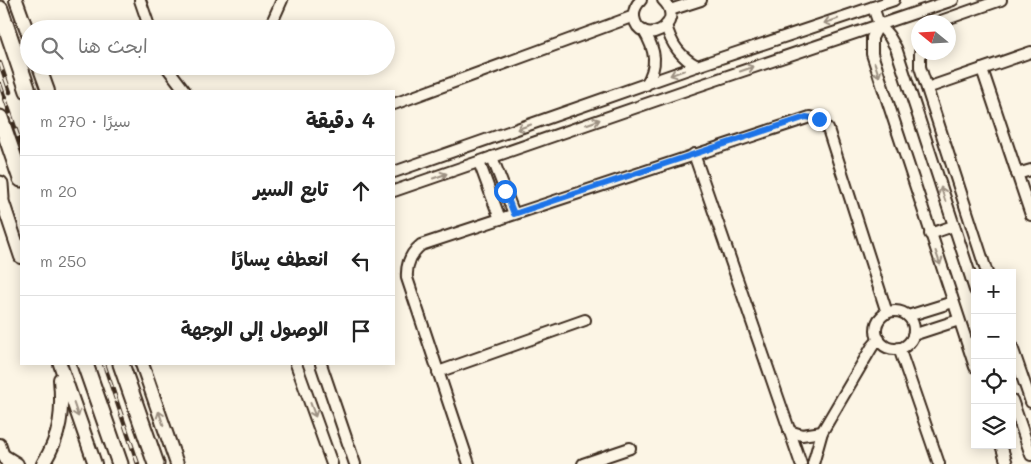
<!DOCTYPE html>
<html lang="ar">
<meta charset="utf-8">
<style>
body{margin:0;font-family:Mali,"Playpen Sans Arabic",sans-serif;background:#f2f2f2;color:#222;direction:rtl}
.controls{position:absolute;right:15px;bottom:15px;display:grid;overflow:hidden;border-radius:0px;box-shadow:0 2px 12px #0003}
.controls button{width:45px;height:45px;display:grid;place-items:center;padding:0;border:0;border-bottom:1px solid #e0e0e0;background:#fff;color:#222;font:25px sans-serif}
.compass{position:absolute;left:911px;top:15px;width:45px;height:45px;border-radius:50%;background:#fff;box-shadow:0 2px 12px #0003;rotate:288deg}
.stop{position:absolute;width:15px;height:15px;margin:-11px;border:4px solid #1a73e8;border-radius:50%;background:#fff}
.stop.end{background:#1a73e8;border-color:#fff;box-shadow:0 1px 5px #0008}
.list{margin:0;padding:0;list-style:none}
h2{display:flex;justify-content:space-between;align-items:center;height:65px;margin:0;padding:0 20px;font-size:21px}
h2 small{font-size:16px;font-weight:400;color:#767676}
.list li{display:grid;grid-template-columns:32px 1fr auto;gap:15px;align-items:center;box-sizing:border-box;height:70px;padding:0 20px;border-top:1px solid #e0e0e0}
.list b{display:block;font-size:19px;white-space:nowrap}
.list em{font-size:16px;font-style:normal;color:#767676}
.icon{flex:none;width:28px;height:28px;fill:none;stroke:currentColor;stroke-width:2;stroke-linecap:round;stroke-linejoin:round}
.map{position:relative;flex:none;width:1031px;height:464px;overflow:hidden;direction:ltr}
.search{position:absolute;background:#fff;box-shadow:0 2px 12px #0003;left:20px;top:20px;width:375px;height:55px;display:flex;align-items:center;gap:12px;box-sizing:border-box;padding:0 18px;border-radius:28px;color:#767676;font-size:19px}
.panel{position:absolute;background:#fff;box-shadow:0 2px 12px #0003;left:20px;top:90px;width:375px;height:275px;border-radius:0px;direction:rtl}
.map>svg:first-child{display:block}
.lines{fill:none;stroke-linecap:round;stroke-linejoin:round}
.minor-casing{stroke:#3b2a1e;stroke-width:14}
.major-casing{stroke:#3b2a1e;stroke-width:16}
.highway-casing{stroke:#3b2a1e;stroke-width:19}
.minor{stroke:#fcf5e5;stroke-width:10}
.major{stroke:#fcf5e5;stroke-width:12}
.highway{stroke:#fcf5e5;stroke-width:15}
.rail-casing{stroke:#3b2a1e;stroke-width:4.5}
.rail{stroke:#fcf5e5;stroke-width:2.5;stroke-dasharray:8;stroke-linecap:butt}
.oneway{stroke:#9c9082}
.route{stroke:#1a73e8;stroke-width:6}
</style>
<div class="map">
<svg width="1031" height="464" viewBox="0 0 1031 464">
<rect width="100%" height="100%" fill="#fcf5e5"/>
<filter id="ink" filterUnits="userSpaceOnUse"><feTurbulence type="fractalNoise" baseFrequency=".02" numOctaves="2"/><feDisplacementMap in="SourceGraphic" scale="10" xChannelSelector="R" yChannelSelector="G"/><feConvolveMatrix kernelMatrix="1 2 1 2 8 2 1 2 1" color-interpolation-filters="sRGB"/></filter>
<g filter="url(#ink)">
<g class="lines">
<!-- minor casing -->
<g class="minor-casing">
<g id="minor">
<polyline points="140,0 150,29"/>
<path d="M641 0C636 5 633 10 634 17 639 49 689 25 663 0"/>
<polyline points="873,7 879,24 889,36 896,48 975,290"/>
<polyline points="670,10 701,0"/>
<polyline points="938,22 1001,0"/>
<polyline points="879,24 872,38 872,54 975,367"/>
<path d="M666 25C671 44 680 57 697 66"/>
<polyline points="269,29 282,0"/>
<path d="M644 31C656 51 658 65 646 85"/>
<polyline points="920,52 920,67 987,273"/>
<polyline points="166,66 185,91"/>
<polyline points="982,69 1031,215"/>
<polyline points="927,88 1031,52"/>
<polyline points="394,104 634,16"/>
<polyline points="694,154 801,464"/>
<polyline points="492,157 514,214"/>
<polyline points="479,162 500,219"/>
<polyline points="394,172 697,66 894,0"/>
<polyline points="1017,174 1031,170"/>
<polyline points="394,191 695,87 953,0"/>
<polyline points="930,234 953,226"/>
<circle cx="895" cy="330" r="19"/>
<polyline points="908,316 953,302"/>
<polyline points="913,335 959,320"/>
<polyline points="1012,347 1031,402"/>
<polyline points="899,348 939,464"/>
<polyline points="296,364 332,464"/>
<polyline points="321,364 355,464"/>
<polyline points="438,372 585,320"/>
<polyline points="1012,400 1031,455"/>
<polyline points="789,431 802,435 822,432"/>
<polyline points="0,444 6,462"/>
<polyline points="1001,445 1007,464"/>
<path d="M469 464 407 278C406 264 411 253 421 245L810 117 819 119 828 129 887 313"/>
<polyline points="583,464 630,448"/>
<polyline points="813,464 822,432 872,347 879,339"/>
</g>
</g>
<!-- major casing -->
<g class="major-casing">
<g id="major">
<polyline points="16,0 29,36"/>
<polyline points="39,66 48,91"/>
<polyline points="0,194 21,257"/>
<polyline points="60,364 95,464"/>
<polyline points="142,364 177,464"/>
<polyline points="4,456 17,464"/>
<path d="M43 464C61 435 63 412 60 379"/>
</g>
</g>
<!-- highway casing -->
<g class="highway-casing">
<g id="highway">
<polyline points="0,9 28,91"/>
<polyline points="0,118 21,179"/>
<polyline points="0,184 1,198"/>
<polyline points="85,364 120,464"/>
<polyline points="121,364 156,464"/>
</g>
</g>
<!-- minor -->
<use href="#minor" class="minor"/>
<!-- major -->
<use href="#major" class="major"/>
<!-- highway -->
<use href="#highway" class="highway"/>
<!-- rail casing -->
<g class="rail-casing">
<g id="rail">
<polyline points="0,63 10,92"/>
<polyline points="0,84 21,145"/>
<polyline points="104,364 138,464"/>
</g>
</g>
<!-- rail -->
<use href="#rail" class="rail"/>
</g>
<!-- one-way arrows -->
<defs><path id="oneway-shaft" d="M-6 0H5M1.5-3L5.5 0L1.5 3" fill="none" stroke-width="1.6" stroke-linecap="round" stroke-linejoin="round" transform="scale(1.25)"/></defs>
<g class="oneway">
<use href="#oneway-shaft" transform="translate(831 21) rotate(162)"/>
<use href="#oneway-shaft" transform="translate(747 69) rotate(-19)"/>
<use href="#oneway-shaft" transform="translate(877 70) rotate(72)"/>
<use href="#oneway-shaft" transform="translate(677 73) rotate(160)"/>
<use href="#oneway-shaft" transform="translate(593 122) rotate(-19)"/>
<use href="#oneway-shaft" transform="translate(524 127) rotate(161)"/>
<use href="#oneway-shaft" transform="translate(440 176) rotate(-19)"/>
<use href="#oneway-shaft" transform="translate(943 194) rotate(-108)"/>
<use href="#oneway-shaft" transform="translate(938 258) rotate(71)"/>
<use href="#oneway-shaft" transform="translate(76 410) rotate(71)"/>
<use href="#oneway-shaft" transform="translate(313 410) rotate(70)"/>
<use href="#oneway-shaft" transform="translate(161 418) rotate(-109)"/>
</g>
</g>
<g class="lines" filter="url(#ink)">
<!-- route -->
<polyline class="route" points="505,191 514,214 806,117 819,119"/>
</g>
</svg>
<div class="controls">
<button>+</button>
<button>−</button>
<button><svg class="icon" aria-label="locate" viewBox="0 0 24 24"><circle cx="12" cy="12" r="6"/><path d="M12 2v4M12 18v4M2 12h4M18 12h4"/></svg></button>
<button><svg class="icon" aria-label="layers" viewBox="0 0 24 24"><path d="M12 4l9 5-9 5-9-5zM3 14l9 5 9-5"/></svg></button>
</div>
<svg class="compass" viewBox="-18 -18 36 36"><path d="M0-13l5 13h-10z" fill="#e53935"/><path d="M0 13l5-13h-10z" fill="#767676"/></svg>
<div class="stop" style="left:505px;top:191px"></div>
<div class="stop end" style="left:819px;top:119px"></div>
<div class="search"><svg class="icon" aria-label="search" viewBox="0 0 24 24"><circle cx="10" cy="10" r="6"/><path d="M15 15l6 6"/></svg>ابحث هنا</div>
<section class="panel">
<h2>4 دقيقة<small>سيرًا · 270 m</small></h2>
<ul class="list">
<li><svg class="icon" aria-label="ahead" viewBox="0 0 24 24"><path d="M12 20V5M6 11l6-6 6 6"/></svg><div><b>تابع السير</b></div><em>20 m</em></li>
<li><svg class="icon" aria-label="left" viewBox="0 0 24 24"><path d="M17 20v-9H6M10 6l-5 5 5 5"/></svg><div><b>انعطف يسارًا</b></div><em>250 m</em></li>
<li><svg class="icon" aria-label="arrive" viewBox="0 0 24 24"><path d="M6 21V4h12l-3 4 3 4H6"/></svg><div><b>الوصول إلى الوجهة</b></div></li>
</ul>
</section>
</div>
